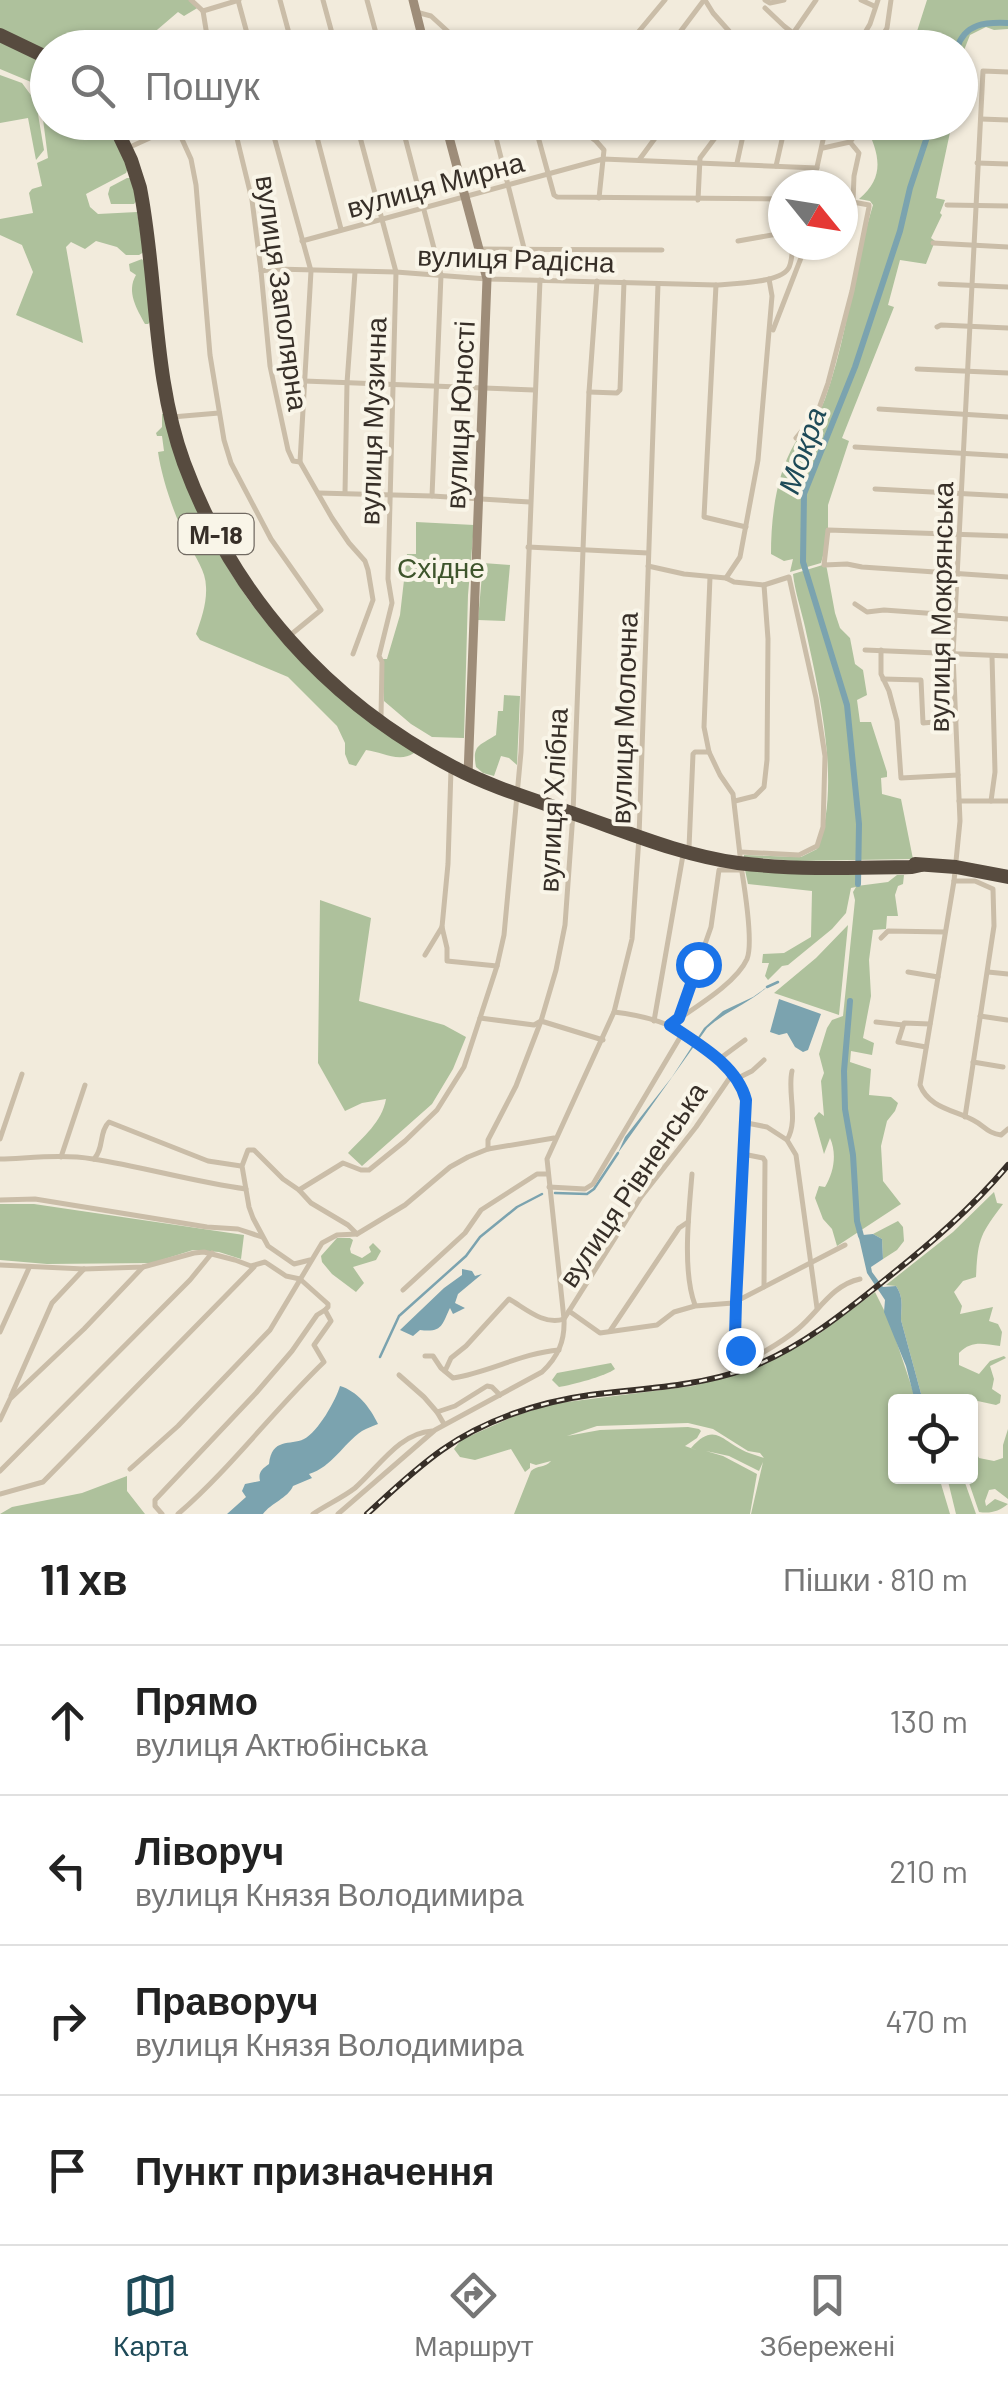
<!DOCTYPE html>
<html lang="uk">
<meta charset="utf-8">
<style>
body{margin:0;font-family:Barlow,sans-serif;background:#f6f6f6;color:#222}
.controls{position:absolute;right:30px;bottom:30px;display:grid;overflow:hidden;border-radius:10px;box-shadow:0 2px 8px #0004}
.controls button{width:90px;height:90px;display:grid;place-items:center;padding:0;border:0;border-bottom:2px solid #e0e0e0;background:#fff;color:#222;font:50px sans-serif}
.compass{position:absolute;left:768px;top:170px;width:90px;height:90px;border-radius:50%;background:#fff;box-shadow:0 2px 8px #0004;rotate:120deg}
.stop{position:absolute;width:30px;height:30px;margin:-22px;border:8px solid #1a73e8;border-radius:50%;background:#fff}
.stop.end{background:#1a73e8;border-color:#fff;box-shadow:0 2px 10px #0008}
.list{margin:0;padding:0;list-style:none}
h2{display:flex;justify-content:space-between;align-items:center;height:130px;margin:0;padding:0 40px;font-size:42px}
h2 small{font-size:32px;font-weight:400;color:#767676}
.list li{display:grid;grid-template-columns:65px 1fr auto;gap:30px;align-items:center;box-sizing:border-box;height:150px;padding:0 40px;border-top:2px solid #e0e0e0}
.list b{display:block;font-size:38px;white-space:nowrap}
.list p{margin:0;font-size:32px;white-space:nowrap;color:#767676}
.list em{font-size:32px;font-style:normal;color:#767676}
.icon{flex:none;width:55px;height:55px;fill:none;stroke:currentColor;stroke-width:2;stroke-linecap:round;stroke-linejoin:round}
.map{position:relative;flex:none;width:1008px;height:1514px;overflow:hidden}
.search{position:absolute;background:#fff;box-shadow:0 2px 8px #0004;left:30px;right:30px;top:30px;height:110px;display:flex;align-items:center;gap:25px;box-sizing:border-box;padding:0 35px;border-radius:55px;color:#767676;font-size:38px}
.sheet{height:730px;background:#fff}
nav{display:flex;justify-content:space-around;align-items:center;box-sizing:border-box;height:140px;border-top:2px solid #e0e0e0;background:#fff;font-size:28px;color:#767676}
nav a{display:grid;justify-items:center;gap:5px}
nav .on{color:#1e4a58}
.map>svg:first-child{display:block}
.green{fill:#aec19c;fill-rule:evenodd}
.water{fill:#7ba3af}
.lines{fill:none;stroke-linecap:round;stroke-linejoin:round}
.stream{stroke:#7ba3af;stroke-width:2.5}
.river{stroke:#7ba3af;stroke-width:6}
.street{stroke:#cabda8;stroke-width:5}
.secondary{stroke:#9e8d79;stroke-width:9}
.highway{stroke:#574b3f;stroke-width:14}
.rail-casing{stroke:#372f28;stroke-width:6}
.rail{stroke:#f9f5e8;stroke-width:2.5;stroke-dasharray:8;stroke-linecap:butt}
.route{stroke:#1a73e8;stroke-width:12}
.labels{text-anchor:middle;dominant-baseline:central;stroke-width:8;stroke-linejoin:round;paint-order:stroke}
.shield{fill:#f9f5e8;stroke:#716a62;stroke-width:2.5}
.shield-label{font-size:25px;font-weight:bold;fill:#372f28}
.street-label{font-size:28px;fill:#372f28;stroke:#f9f5e8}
.park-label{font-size:28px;fill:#3e552c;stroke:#f9f5e8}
.water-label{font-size:30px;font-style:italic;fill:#1e4a58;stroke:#f9f5e8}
</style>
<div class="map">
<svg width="1008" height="1514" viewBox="0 0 1008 1514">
<rect width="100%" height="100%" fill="#f2ebdc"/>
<!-- green -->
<g class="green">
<polygon points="0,0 191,0 199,7 184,16 178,12 137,47 123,47 127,42 104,31 86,47 48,48 47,53 0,31"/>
<polygon points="927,0 1008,0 1008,29 994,30 986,27 970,35 961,58 960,48 912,47"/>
<polygon points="0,40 47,63 48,122 108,123 128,168 126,173 86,194 90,207 98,214 137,212 144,252 139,255 126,255 117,247 96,241 85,249 71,242 66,247 83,343 16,315 33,272 22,245 0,235 0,219 33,213 29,193 32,189 42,186 37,163 48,158 40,96 31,82 0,69"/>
<polygon points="0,75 22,83 36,102 44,150 36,160 28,118 0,123"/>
<path d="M867 123H880L882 125 901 127 903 123 918 127 921 123H952L936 198 945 200 940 213 942 215 931 238 935 241 926 264 900 260 888 305 894 307 842 438 849 441 828 505V538L821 563 790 572 793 559 784 561 771 554C771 517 776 475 795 443 805 428 819 416 825 399 848 336 853 269 873 205L870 201 859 199C886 176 879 154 866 126Z"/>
<polygon points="127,178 130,178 138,199 134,204 111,204 108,194 110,187"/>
<path d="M142 259 145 263 151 321 148 324H145C137 309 126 292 136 275L130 271 129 264Z"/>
<path d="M162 414H166C178 449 188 489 204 523 251 623 319 688 409 748L414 753C399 763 382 752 366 750L356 766 349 764 345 754V743L337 726 288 677 200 640 196 634C201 620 207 603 206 587 206 571 195 557 188 543 175 517 162 480 158 452L164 451 162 436H157L156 433 162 427Z"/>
<polygon points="416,522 474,525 468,595 464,738 432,737 411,724 384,701 383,659 387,659 400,615 407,554 416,554"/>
<polygon points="483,563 510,565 505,621 478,620"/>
<path d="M826 564 835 613 840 628 850 638 855 664 863 670 867 695 857 700 860 722H871L887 772V777L881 778 882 794 901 799 913 859 797 861 744 857V855L801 857 817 849C842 788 819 691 805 627 801 609 795 592 793 574Z"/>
<path d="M504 695 520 696 517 765 509 758 501 756 494 776 483 773 476 767C472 745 479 746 496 735L498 711H503Z"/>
<path d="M745 870 857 871V886L888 882 897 875H904L903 884 898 886 895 895 898 916H887L886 929 873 930 869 960 871 996 863 1038 874 1043 872 1055 851 1051 850 1062 871 1069 869 1095 891 1097 898 1103 895 1111 887 1121 881 1146 883 1181 901 1204 837 1246 832 1229 823 1219 815 1198 819 1186 825 1187C834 1172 837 1154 830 1138L824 1154 814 1118 819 1112 824 1116 821 1081 824 1073 819 1054 827 1028 832 1020 843 1016 855 900 853 892 856 887 851 888 846 913 832 929 788 965 782 966 768 980 765 976 769 963H762L763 954 784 953 811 937 812 891 748 884Z"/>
<path d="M320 900 371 918 359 1001 444 1025 466 1037 453 1069 432 1104 362 1166 348 1153C363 1137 382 1122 386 1099L362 1103 345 1111 318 1063Z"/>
<polygon points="848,925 839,1015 774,993 816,958"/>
<path d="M994 1192 997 1203 1003 1204C980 1235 978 1238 976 1277L963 1281 954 1292 962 1306 960 1314 993 1307 989 1321 998 1324 1002 1332 1000 1346C983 1344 972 1340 959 1353V1365L979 1374 990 1361 1004 1356 1006 1358 990 1366 994 1379 992 1389 1001 1395 1000 1403 996 1405 973 1400 923 1401 901 1320C901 1307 904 1298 896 1286L886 1285 953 1232Z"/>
<polygon points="0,1204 34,1204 244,1235 241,1259 219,1252 193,1250 152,1263 47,1264 0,1260"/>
<polygon points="898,1221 903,1227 904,1241 897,1250 883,1259 882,1239 873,1234"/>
<polygon points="337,1238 350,1238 353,1240 350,1249 351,1253 362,1258 371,1252 369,1247 373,1243 381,1251 376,1260 353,1267 364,1283 356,1292 332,1274 322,1262 321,1256"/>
<path d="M875 1292 890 1322 914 1394 915 1401 896 1402V1476L939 1477 950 1514H751L763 1462 759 1471 729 1456 706 1451 723 1456 757 1474 750 1514H514L531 1471C537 1465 545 1468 551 1461L536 1465 530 1463V1468L525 1472 511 1449 475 1460 460 1457 454 1449 461 1440 512 1417 551 1404 693 1386 769 1362 819 1334ZM688 1423 713 1429 748 1451 760 1453 764 1458C759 1456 754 1455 749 1453 722 1443 716 1420 691 1448L699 1451 685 1446 697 1438 701 1431 699 1429 688 1427 600 1430 567 1436 597 1426Z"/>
<path d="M611 1363 615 1369C606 1376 572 1385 559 1387L552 1380 557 1373Z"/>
<path d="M1008 1429V1499L995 1489 989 1490 985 1501 986 1506 995 1499 1008 1504C999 1511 991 1514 979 1512L967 1477 970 1476 971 1443 979 1458 994 1461 1003 1458V1445Z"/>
<polygon points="127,1476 127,1491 145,1514 0,1514 12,1507 82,1493"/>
<polygon points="947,1477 963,1477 976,1514 956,1514"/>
</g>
<!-- water -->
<g class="water">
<path d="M767 987C748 1004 726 1011 707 1028L618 1153 625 1137 672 1077 704 1028 723 1011 753 997Z"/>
<polygon points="779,999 821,1014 808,1050 803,1052 795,1047 787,1033 779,1035 770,1032"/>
<path d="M860 1229 863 1235 873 1234 882 1239 883 1259 871 1267 872 1272 883 1287 896 1286C904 1298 901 1307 901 1320L923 1401H915L906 1366 884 1312 885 1300 867 1273 859 1238Z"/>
<path d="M462 1269 472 1271 475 1276 482 1274 458 1294 455 1303 465 1308 453 1314 450 1308C442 1324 443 1333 420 1330L413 1336 400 1330 444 1288 462 1275Z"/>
<path d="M340 1386C357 1391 370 1407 378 1424 373 1426 367 1428 362 1431 343 1444 332 1467 309 1474L312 1478 293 1486C288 1498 271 1503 263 1514H227L246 1497 242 1491 245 1484 260 1481C258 1472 262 1469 269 1464 272 1437 290 1446 304 1439 318 1432 336 1400 340 1386Z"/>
</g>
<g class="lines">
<!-- stream -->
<g class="stream">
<polyline points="767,987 778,982"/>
<polyline points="555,1193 587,1194 594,1189 618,1153"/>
<polyline points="380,1357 399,1316 466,1256 480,1237 517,1207 542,1194"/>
</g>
<!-- river -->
<g class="river">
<path d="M957 48C965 23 986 22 1008 23"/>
<polyline points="858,884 859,824 847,705 803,562 804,494 855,367 900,231 910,188 932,122"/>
<polyline points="850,1001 844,1071 845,1109 853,1155 857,1221 861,1236"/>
</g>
<!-- street -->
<g class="street">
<polyline points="191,0 203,11"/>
<polyline points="238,0 251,48"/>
<polyline points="280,0 293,48"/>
<polyline points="323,0 336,48"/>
<polyline points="367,0 380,48"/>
<polyline points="705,0 713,13 729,31 729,35 721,48"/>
<polyline points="765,0 770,3 784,0"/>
<polyline points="861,0 874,6"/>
<polyline points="765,8 784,26 812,48"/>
<polyline points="203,11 209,48"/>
<polyline points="203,11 239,0"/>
<polyline points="416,12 431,16 466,48"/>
<polyline points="625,48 665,0"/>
<polyline points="668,48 704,0"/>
<polyline points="783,48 816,0"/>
<polyline points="856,48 870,24 878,0"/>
<polyline points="875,48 887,28 891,0"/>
<path d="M1008 72 983 71 953 655 960 821 954 881 920 1085C929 1108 954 1110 973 1120 985 1126 987 1133 1001 1135L1008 1129"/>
<polyline points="981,119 1008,120"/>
<polyline points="233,122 252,200 261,271 270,366 288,450 293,461 300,462"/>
<polyline points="270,122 311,271 300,462 332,518 349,543 365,561 368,570 373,600 353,654"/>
<polyline points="313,122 341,229"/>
<polyline points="356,122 396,272 388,579 392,603 379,656 382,662 381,717"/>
<polyline points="401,122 441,275 432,496"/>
<polyline points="492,122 524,248"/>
<polyline points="534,122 554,195 557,197 783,199"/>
<polyline points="570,122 596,141 604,150 599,198"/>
<polyline points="236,129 262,122"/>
<polyline points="130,147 176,126 191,159 196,185 210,355 224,440 231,463 271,539 321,610 288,637"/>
<polyline points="823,148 850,142"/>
<polyline points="639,160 667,122"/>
<polyline points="737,163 746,122"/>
<polyline points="977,163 1008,164"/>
<polyline points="776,166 786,122"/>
<polyline points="813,185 827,122"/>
<polyline points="698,200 700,158 727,122"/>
<polyline points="853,202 854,176 859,153 850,142 865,122"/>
<polyline points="947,205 1008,206"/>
<polyline points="843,207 853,202"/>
<polyline points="302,241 603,159 817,168"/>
<polyline points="738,241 783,233"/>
<polyline points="933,243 1008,247"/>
<polyline points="480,249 662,250"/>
<path d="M261 271 275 269 396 272 487 279 716 285C731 284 779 283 788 269 792 264 792 252 793 245"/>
<polyline points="940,284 1008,287"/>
<polyline points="716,285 704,517 746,527"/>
<polyline points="937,327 941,325 1008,328"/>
<polyline points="773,330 806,245"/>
<polyline points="917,369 1008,373"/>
<polyline points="304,381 534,390"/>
<polyline points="589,392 617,393 620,390 624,282"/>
<polyline points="879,409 1008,417"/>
<polyline points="172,417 219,413"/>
<polyline points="796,438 818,411 828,383 852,291 869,207 869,205 853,202"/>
<polyline points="855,447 1008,456"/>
<polyline points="875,489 1008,496"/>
<polyline points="318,493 432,496 530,502"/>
<polyline points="345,493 347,383 355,272"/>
<polyline points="1008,536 828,530 824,565 847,564 862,567 1008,577"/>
<polyline points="528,547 648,553"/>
<polyline points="648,566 684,574 726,578 734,582 764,585 789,577 816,698 825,756 823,827 817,846 799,855 740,852"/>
<polyline points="710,577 704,727 709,752 720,775 733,794 740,855"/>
<polyline points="726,578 740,557 758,460 772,296 769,279"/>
<polyline points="855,604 867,612 884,610 1008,619"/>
<polyline points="865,650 1008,656"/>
<polyline points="881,650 881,674 889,691 897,721 901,778 958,775"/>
<polyline points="883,679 921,680 923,723 956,720"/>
<polyline points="735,801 755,796 764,787 767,760 768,639 764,585"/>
<polyline points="959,801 1008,801"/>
<polyline points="991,801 995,772 992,656"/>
<polyline points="689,848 693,754 695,752 709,752"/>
<polyline points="954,881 975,881 993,889 994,926 965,1117"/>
<polyline points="442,927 447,948 447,961 497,966"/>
<polyline points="881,938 888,931 945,932"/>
<polyline points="425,955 442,927 448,864 451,769"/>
<polyline points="908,972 938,977"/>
<polyline points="988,972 1008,974"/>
<path d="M614 1012C631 1014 651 1018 668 1025 687 1032 738 1071 744 1090 750 1107 746 1127 744 1145L735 1338 741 1360 746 1362C764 1352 783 1342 799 1328 819 1311 832 1285 860 1279"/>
<polyline points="980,1016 1007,1020"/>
<polyline points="480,1018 534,1025 541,1021 603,1040"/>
<polyline points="679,1018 711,927 719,870 741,870"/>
<polyline points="654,1021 683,855"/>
<polyline points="876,1022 903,1025"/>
<path d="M670 1025C692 1009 736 984 747 959 754 942 744 885 741 866"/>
<polyline points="926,1047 898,1042 904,1023 930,1024"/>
<polyline points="718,1060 745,1040"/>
<polyline points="973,1062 1003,1067"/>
<polyline points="738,1078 752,1071 764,1060"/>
<path d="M747 1123 767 1127 787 1140C799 1120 787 1093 792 1071"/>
<polyline points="0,1139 22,1074"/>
<polyline points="787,1140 796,1155 817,1308"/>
<polyline points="488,1149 488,1140 516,1086 541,1021 556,970 565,925 573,813 589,392 597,281"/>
<polyline points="743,1154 763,1158 765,1161 764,1287"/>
<polyline points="61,1157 85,1085"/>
<path d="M0 1159C31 1158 63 1154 93 1159 144 1167 194 1182 246 1189"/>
<path d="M94 1159C104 1149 99 1131 109 1122L208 1161 241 1166"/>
<path d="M692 1174C689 1211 682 1271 695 1305"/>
<polyline points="549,1187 585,1189 593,1184 682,1034"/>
<polyline points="299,1190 343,1163 361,1170 369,1170 405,1141 437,1110 464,1067 497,966 504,935 521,752 540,280"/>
<polyline points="0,1200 35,1199 207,1227 238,1229 262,1237"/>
<polyline points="310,1260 294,1264 268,1246 253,1218 249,1207 242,1166 248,1150 254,1150 283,1179 299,1190 311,1203 348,1225 357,1234"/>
<path d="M0 1265 84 1269 143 1267 194 1253 204 1252 235 1260 251 1266 265 1262 286 1276 300 1279 328 1304V1307L325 1310 331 1321 314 1345 324 1362C273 1411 231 1468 178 1514"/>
<polyline points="403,1290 465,1233 481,1210 537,1174 547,1174"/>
<polyline points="569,1311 600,1333 657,1325 674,1312 695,1306 733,1303 845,1245"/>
<polyline points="610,1331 679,1228 688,1222"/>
<polyline points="0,1332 29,1268"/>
<path d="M425 1356H433L441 1368 453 1378C490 1372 522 1353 559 1350"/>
<path d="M445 1371 451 1358 466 1346 509 1299C525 1308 544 1326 564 1319L641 1197 696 1127 733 1073"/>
<polyline points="399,1375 424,1397 437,1412"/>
<polyline points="11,1396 52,1303 84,1269"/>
<polyline points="0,1420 10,1399 84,1329 143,1267"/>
<polyline points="444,1424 437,1412 455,1406 487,1386 492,1387 500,1395"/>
<polyline points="130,1469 178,1426 270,1330 322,1243 337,1235 357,1234 405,1205 450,1167 468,1157 488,1149 554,1138"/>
<polyline points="0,1471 190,1280 212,1253"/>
<polyline points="0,1494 43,1482 254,1267"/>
<polyline points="162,1514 155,1506 155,1500 256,1393 292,1351 317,1315 325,1310"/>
<path d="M313 1514C326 1505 342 1498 355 1488 378 1468 399 1433 432 1431"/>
<path d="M338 1514 435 1430 542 1372C558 1357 565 1341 564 1319L547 1159 614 1012 632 939 639 837 658 284"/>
</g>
<!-- secondary -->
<g class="secondary">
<polyline points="413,0 425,48"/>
<polyline points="445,122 487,279 468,775"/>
</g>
<!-- highway -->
<g class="highway">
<polyline points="0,35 48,58"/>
<path d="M113 122 131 160 140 188C158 280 152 375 184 463 233 596 328 702 453 767 491 787 532 799 572 813 627 832 680 855 738 863 796 870 854 868 912 867L921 865"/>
<polyline points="915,864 956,867 1008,877"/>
</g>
<!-- rail casing -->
<g class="rail-casing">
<path id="rail" d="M367 1514C391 1492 415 1469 442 1450 484 1420 539 1402 590 1395 644 1388 695 1387 746 1369 798 1350 844 1313 886 1279 930 1244 972 1208 1008 1165"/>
</g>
<!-- rail -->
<use href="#rail" class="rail"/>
</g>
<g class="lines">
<!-- route -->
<path class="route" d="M698 964 679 1018 670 1025C698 1044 737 1065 746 1100L736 1302 735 1338 740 1350"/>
</g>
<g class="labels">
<!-- shield labels -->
<rect class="shield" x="178.5" y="514" width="75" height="40" rx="8"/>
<g class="shield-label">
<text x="216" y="534">М-18</text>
</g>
<!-- street labels -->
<g class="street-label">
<text transform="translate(435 184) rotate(-15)">вулиця Мирна</text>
<text transform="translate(516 258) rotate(2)">вулиця Радісна</text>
<text transform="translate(283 293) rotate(82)">вулиця Заполярна</text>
<text transform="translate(459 415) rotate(-87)">вулиця Юності</text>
<text transform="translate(372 421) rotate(-88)">вулиця Музична</text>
<text transform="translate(940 607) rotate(-89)">вулиця Мокрянська</text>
<text transform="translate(623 718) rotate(-88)">вулиця Молочна</text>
<text transform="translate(552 800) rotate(-87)">вулиця Хлібна</text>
<text transform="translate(632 1184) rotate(-56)">вулиця Рівненська</text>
</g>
<!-- park labels -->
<g class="park-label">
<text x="441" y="567">Східне</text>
</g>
<!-- water labels -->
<g class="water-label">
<text transform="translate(801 450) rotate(-71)">Мокра</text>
</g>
</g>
</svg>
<div class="controls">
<button><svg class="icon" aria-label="locate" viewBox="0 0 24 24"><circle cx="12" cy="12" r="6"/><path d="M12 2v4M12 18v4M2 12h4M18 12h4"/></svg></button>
</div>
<svg class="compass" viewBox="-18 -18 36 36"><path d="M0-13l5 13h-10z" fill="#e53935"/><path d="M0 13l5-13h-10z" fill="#767676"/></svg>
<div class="stop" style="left:698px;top:964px"></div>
<div class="stop end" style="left:740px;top:1350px"></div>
<div class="search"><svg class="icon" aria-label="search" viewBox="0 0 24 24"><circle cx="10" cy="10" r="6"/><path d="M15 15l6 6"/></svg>Пошук</div>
</div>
<section class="sheet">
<h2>11 хв<small>Пішки · 810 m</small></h2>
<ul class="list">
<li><svg class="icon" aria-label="ahead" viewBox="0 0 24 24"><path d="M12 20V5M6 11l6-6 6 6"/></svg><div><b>Прямо</b><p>вулиця Актюбінська</p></div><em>130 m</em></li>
<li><svg class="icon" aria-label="left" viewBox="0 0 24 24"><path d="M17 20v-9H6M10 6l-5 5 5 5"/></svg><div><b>Ліворуч</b><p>вулиця Князя Володимира</p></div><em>210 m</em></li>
<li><svg class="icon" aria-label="right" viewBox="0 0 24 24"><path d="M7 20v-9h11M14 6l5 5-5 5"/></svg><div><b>Праворуч</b><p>вулиця Князя Володимира</p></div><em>470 m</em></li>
<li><svg class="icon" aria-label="arrive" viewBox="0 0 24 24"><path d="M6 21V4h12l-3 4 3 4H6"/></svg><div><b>Пункт призначення</b></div></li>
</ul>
</section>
<nav>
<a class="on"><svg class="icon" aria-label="map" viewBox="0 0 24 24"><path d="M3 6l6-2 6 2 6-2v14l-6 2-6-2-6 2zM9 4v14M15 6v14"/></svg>Карта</a>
<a><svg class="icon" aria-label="directions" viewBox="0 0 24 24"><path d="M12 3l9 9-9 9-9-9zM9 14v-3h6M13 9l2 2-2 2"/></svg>Маршрут</a>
<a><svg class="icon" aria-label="saved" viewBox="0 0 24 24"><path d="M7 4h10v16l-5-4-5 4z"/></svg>Збережені</a>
</nav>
